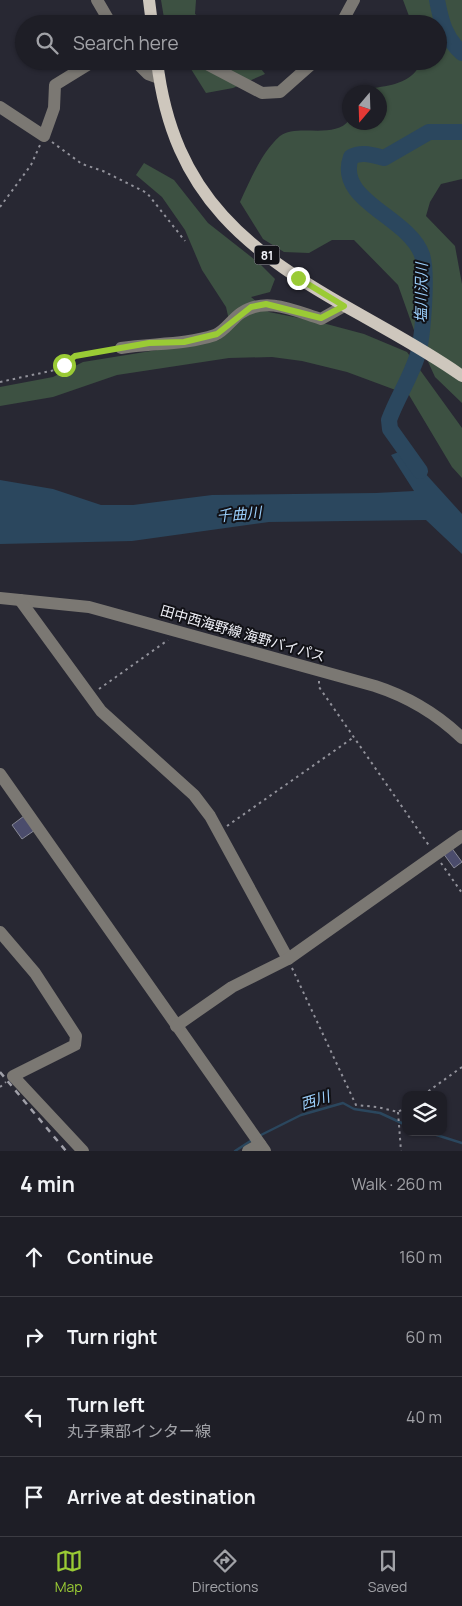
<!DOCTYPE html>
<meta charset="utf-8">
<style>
body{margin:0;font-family:Manrope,"Noto Sans JP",sans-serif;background:#26272e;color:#f1f3f6}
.controls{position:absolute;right:15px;bottom:15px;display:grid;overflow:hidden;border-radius:10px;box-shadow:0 1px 4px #0004}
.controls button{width:45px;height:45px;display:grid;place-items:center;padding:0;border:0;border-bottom:1px solid #3c3c43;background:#1e1e26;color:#f1f3f6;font:25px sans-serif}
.compass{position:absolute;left:342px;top:85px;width:45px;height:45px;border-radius:50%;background:#1e1e26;box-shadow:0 1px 4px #0004;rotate:199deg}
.stop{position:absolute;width:15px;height:15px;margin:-11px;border:4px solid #9acb35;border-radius:50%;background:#fff}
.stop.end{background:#9acb35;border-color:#fff;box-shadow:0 1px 5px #0008}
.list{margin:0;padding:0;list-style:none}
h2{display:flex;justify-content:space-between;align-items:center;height:65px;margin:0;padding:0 20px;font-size:21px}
h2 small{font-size:16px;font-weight:400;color:#a1a2a7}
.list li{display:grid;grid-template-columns:32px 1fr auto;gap:15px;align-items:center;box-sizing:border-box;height:80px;padding:0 20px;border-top:1px solid #3c3c43}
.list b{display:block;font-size:19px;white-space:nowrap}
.list p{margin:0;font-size:16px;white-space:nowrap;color:#a1a2a7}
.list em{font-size:16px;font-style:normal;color:#a1a2a7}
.icon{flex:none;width:28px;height:28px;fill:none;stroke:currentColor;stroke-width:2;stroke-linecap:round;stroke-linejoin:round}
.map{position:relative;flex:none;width:462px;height:1151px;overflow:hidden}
.search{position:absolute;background:#1e1e26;box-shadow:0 1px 4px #0004;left:15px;right:15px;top:15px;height:55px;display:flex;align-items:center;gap:12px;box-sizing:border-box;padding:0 18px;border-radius:28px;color:#a1a2a7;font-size:19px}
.sheet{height:385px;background:#1e1e26}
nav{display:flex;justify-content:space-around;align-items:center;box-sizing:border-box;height:70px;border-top:1px solid #3c3c43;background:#1e1e26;font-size:14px;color:#a1a2a7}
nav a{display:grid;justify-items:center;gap:2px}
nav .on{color:#9acb35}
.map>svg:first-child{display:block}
.green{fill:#3d5142}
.water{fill:#2b475e}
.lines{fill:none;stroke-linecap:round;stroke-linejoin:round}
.stream{stroke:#2b475e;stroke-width:2.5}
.river{stroke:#2b475e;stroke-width:16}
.building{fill:#4b4c6c;stroke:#878895}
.path{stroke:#92929b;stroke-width:2;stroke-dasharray:2.5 4;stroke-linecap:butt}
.minor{stroke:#7b7873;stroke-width:12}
.major{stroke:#cec7bd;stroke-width:12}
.rail{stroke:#a0a0a9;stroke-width:2.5;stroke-dasharray:6 6;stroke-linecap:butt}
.route{stroke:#9acb35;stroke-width:6}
.labels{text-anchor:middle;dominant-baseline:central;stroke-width:4;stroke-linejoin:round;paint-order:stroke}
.shield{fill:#111116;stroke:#acadb4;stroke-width:1}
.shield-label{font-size:12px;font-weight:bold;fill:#eff0f7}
.street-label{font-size:14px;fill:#eff0f7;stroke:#111116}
.water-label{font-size:15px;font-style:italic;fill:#9acefa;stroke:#111116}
</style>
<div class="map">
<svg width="462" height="1151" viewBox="0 0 462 1151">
<rect width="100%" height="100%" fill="#282833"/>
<!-- green -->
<g class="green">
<polygon points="161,0 196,0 195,14 209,24 165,24"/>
<path d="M403 0H462V179L441 184 430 202 426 216 455 246 462 284V403L435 377 415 333 398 285 354 240H332L309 253 284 252 263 239 240 202C251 179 261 153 280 136 296 123 335 140 349 120L350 122H380V92H370L374 88C394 85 413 82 422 61H438V24H412Z"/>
<polygon points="186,61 255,61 265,74 233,88 206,93"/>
<polygon points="144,163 174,180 208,223 259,263 275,279 270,292 251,297 269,312 319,322 364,334 407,352 462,428 462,478 452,467 409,395 347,372 302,361 272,357 229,358 117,375 53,397 0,406 0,387 53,377 83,362 219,340 231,329 226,307 202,270 185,230 162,197 136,175"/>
</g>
<!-- water -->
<polygon class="water" points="404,450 462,514 462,554 426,520 269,522 132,541 0,544 0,480 53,489 101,505 133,505 212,495 376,493 414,491 391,455"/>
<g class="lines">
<!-- stream -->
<g class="stream">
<polyline points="427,1132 462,1143"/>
<polyline points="259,1136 301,1115 343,1103 354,1109 380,1113 406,1125"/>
<polyline points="235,1151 252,1140"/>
</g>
<!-- river -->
<g class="river">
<path d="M437 0C441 21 445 38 462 53"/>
<path d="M420 471 390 429 389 420C397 398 411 377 418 354 423 336 428 272 422 255 408 216 335 201 351 157 362 151 372 155 384 158L429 132H462"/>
</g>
</g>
<!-- building -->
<g class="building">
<polygon points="24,816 35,830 22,839 12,825"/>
<polygon points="451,847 462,862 454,868 443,853"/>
</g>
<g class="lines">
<!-- path -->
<g class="path">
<polyline points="52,142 82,164 103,171 147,193 185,241"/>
<polyline points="0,207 31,165 40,145"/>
<polyline points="0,382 55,370 75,356 111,350"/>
<polyline points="319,681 319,687 430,847"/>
<polyline points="99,689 168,640"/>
<polyline points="227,826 354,737"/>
<polyline points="441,863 462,893"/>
<polyline points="292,968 356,1105 377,1107 398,1112 406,1107"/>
<polyline points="0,1087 6,1082"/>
<polyline points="423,1095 462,1067"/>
<polyline points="398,1112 401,1151"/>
</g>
<!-- minor -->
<g class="minor">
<polyline points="97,0 111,24"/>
<polyline points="341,24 354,0"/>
<polyline points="135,61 148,74 159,78"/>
<polyline points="201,61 262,93 280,92 315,61"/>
<polyline points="0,107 44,136 54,108 55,85 94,61"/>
<path d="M121 348C152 343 185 345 215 335 225 331 232 319 241 313 266 296 295 311 321 319L344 306"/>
<path d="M0 598 89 607 375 686C409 697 436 713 462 738"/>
<polyline points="20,600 101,711 194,795 210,816 288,959"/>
<polyline points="0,774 265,1151"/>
<polyline points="0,932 35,973 76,1036 75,1045 13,1076 83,1151"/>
<polyline points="176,1026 232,987 288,959 462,836"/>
<polyline points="248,1151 260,1144"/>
</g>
<!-- major -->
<g class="major">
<polyline points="149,0 152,24"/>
<path d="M157 61C173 197 249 253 361 315 396 335 430 353 462 376"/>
</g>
<!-- rail -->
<polyline class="rail" points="0,1072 66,1151"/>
</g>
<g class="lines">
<!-- route -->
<polyline class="route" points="64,365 75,356 149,343 184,342 217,334 251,307 266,304 321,318 344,306 298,278"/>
</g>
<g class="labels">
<!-- shield labels -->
<rect class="shield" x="254.5" y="245.5" width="25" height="19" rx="4"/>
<g class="shield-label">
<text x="267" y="255">81</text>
</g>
<!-- street labels -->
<g class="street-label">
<text transform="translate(243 633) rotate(16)">田中西海野線 海野バイパス</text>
</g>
<!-- water labels -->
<g class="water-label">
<text transform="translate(421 293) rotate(-89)">塩川沢川</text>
<text transform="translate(239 514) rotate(-5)">千曲川</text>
<text transform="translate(315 1100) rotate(-17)">西川</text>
</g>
</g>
</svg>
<div class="controls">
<button><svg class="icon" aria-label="layers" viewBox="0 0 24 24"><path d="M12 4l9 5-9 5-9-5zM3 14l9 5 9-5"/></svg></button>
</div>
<svg class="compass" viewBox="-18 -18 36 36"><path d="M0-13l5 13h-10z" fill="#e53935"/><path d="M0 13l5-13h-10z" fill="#a1a2a7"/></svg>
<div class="stop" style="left:64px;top:365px"></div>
<div class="stop end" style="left:298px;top:278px"></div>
<div class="search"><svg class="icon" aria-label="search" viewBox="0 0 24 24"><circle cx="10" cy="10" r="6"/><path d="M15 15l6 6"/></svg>Search here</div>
</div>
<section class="sheet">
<h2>4 min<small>Walk · 260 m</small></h2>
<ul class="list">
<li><svg class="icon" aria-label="ahead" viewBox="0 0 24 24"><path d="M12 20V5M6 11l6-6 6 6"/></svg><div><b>Continue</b></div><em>160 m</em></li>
<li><svg class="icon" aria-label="right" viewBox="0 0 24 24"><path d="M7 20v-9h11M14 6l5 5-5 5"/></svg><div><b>Turn right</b></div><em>60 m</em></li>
<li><svg class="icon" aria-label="left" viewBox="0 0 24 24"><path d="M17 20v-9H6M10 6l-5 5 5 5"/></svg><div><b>Turn left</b><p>丸子東部インター線</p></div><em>40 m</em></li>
<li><svg class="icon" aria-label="arrive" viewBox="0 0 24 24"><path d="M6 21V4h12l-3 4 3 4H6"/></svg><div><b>Arrive at destination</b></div></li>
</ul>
</section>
<nav>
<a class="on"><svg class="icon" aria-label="map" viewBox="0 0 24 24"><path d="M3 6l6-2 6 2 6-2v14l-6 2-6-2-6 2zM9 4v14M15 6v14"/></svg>Map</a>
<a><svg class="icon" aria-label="directions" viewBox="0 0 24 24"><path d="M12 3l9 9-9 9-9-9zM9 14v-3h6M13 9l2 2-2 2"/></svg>Directions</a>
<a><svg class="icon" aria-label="saved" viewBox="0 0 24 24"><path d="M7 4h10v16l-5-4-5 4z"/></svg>Saved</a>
</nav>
